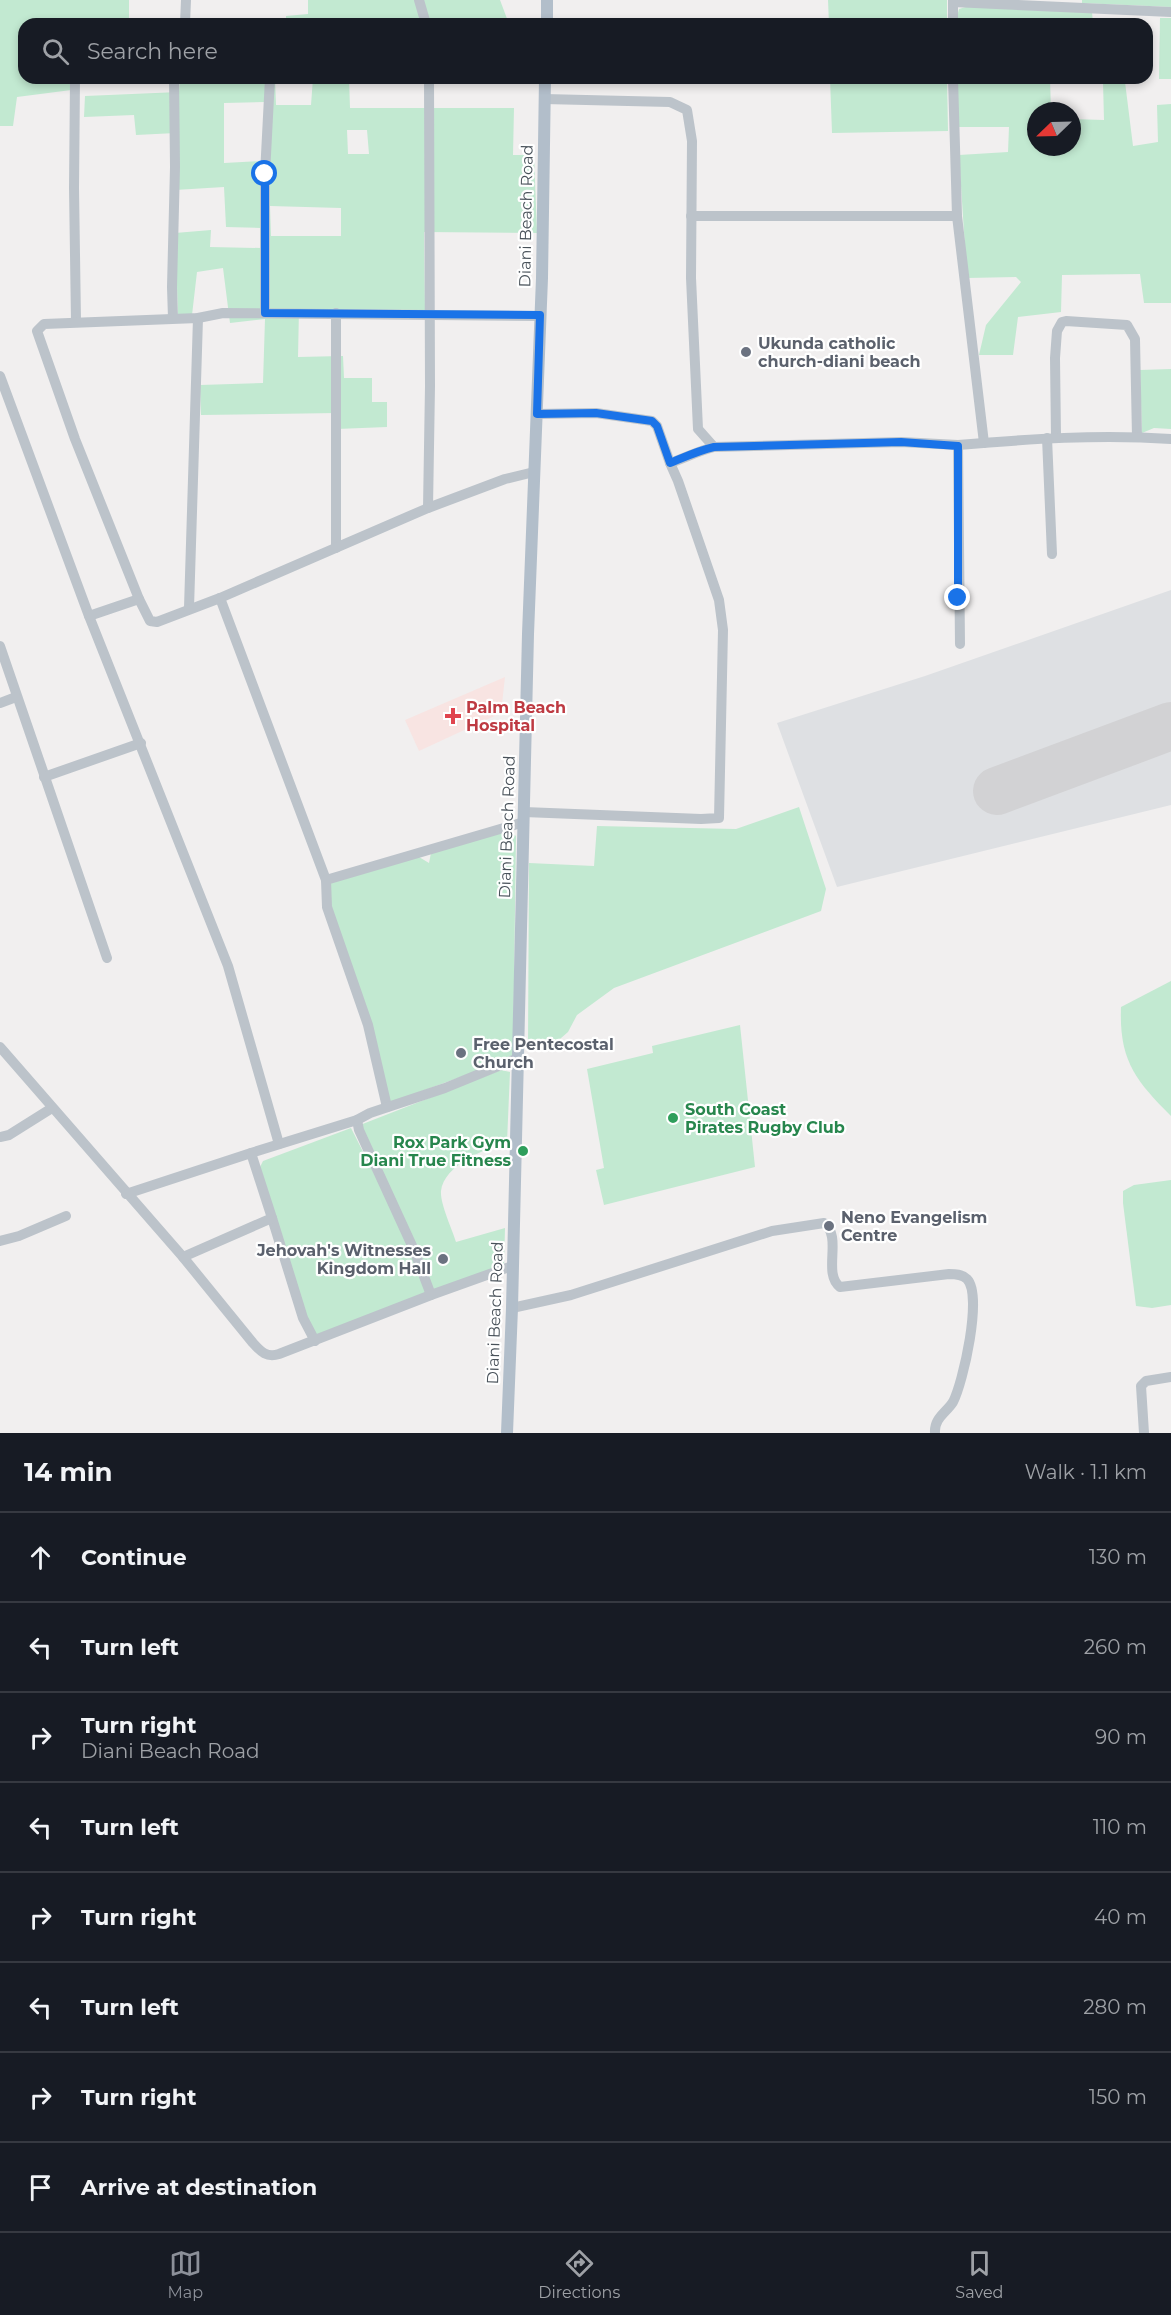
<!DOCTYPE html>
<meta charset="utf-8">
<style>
body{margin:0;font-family:Montserrat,sans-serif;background:#20242c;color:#f1f3f6}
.compass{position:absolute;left:1027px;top:102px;width:54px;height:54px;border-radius:50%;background:#171b24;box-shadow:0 3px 9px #0003;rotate:247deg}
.stop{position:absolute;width:18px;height:18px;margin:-14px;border:4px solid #1a73e8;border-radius:50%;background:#fff}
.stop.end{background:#1a73e8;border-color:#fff;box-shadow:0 2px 6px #0008}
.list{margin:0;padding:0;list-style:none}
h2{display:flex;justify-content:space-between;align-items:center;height:78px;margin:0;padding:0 24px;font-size:26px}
h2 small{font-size:20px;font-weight:400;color:#9ea1a6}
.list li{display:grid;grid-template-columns:39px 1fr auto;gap:18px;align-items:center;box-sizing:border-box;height:90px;padding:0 24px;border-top:2px solid #363941}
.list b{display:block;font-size:22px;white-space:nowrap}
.list p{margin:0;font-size:20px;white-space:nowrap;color:#9ea1a6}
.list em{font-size:20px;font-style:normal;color:#9ea1a6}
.icon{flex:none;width:33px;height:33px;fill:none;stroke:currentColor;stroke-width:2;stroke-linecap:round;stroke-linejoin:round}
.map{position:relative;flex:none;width:1171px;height:1433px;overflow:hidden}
.search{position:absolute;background:#171b24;box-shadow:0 3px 9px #0003;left:18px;right:18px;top:18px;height:66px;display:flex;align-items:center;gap:15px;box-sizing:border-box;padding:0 21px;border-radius:18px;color:#9ea1a6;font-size:22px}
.sheet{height:798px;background:#171b24}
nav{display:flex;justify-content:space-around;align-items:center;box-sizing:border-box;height:84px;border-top:2px solid #363941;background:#171b24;font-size:16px;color:#9ea1a6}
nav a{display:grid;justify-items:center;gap:3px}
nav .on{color:#8c9099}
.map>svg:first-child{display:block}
.medical{fill:#f8e4e2}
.airport{fill:#dee0e3}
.green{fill:#c2e9d1;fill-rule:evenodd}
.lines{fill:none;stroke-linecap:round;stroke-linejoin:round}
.runway{stroke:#d2d2d4;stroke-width:48}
.minor{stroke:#bcc3ca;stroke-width:10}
.major{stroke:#b2beca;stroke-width:12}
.route{stroke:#1a73e8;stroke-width:8}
.worship-dot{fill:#6b7280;stroke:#fff;stroke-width:2}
.health-dot{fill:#e0444e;stroke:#fff;stroke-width:2}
.leisure-dot{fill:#2e9e5b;stroke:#fff;stroke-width:2}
.labels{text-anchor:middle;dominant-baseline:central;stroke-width:4.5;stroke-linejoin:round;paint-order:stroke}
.street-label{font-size:16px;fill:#49525a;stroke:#fff}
.worship-label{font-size:16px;font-weight:bold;fill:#5b616d;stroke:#fff;text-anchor:start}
.health-label{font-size:16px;font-weight:bold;fill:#be3a42;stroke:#fff;text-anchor:start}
.leisure-label{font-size:16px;font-weight:bold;fill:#27864d;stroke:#fff;text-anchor:start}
</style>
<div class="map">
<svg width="1171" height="1433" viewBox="0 0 1171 1433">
<rect width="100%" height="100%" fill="#f1efef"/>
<!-- medical -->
<polygon class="medical" points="505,677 501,713 419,751 405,720"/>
<!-- airport -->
<polygon class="airport" points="1171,590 1171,805 837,887 777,723 925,676"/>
<!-- green -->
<g class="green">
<polygon points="0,0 129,0 129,24 24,24 24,78 79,78 79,89 17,97 13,126 0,126"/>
<polygon points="308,0 500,0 509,24 286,24 286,16 308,14"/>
<polygon points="828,0 947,0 947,24 829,24"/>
<polygon points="1082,0 1171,0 1171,7 1082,3"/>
<polygon points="969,6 1092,12 1093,24 955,24 959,9"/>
<polygon points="1160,18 1171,18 1171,79 1159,79"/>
<path d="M180 78H275L276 105H311L313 78H349L350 108H514L513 155H534L537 233 424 232 425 310 299 309 298 357 343 356 344 378H372V402H387V427L337 429V413L201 415 200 385 263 383 265 319 230 323 223 268 197 272 192 315 178 314 175 233 211 230 210 247 261 248V228L226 227 224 187 175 190 176 133 136 135 134 115 84 117 85 96 179 92ZM265 102 263 161 224 163V103ZM347 130H367L369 154H348ZM270 206 341 208V236H271Z"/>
<polygon points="830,78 947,78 948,131 832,133"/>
<polygon points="957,78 1050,78 1051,111 1036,111 1036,147 1072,147 1072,119 1104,120 1103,82 1125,82 1133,146 1158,142 1157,105 1171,104 1171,303 1144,303 1140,274 1062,275 1061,312 1018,317 1013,355 979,355 986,325 1021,282 1016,277 967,278 959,155 1008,152 1009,127 958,127"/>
<polygon points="1171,369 1171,429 1154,428 1142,433 1140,370"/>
<polygon points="799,807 826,889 821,911 614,988 577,1015 568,1032 553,1045 528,1042 529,863 594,866 597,826 736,829"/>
<polygon points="508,830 516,836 513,1058 389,1103 328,905 331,883 419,857 429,863 431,853"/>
<path d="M1171 981V1116C1135 1080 1119 1060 1121 1007Z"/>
<polygon points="740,1025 755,1167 604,1205 596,1170 604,1168 587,1069 653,1053 652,1046"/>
<path d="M501 1070 510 1072 507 1142C485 1149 444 1165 441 1191 440 1204 452 1229 456 1242L505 1228 504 1268 434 1290 360 1125Z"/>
<polygon points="351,1128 396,1217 427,1294 316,1337 306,1317 260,1167 263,1161"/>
<polygon points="1171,1180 1171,1305 1152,1308 1136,1306 1123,1203 1123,1191 1134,1185"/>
</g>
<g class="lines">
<!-- runway -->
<polyline class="runway" points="997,791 1171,726"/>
<!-- minor -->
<g class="minor">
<polyline points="419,0 426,24"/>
<polyline points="953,0 953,24"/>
<polyline points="953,2 1171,12"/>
<polyline points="185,24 186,0"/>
<polyline points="75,78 74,188 76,321"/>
<polyline points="953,78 957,216 984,443"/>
<polyline points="544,99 670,102 687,110 692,141 691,278 698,429 714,447 901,442 958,445 960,644"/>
<polyline points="691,216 957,216"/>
<polyline points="265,313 265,174 270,78"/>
<polyline points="173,318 172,287 175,167 174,78"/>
<polyline points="0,376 89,616 228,966 279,1144"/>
<polyline points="537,414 596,413 652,421 657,426 670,463"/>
<polyline points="1056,437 1055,358 1057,331 1062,322 1066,321 1127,325 1135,339 1137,437"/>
<polyline points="1047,438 1052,554"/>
<path d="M958 445C1029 439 1099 434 1171 439"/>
<polyline points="428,508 430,386 429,78"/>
<polyline points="336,548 336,313"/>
<polyline points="220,598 326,880"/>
<polyline points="139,599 75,439 37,331 44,324 198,318 223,313 540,316"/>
<polyline points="189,608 198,318"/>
<polyline points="89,616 139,599 150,621 157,622 220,598 428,508 505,479 534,472"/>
<polyline points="0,646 107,958"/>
<polyline points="0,703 16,697"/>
<polyline points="44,777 141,743"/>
<path d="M524 812 701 819 719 818 723 630 719 600 678 481 670 463C685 458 698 451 714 447"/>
<path d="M0 1047 183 1257 253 1343C261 1352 267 1358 279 1354L431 1295 512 1266"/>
<polyline points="387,1107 368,1025 327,907 326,880 524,822"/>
<polyline points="357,1120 359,1130 414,1250 431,1295"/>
<polyline points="0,1137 9,1135 52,1108"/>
<polyline points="126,1194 251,1153"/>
<polyline points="272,1218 303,1318 315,1341"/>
<polyline points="0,1241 19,1236 66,1216"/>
<polyline points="183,1257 272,1218 251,1153 357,1120 370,1113 445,1088 518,1058"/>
<path d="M512 1308 571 1295 772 1231 824 1223C843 1237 822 1273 840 1287L949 1274C955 1274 962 1274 967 1279 983 1295 963 1383 953 1402 946 1413 934 1418 935 1433"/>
<polyline points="1144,1433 1141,1386 1146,1381 1171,1377"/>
</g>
<!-- major -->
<g class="major">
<polyline points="547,24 547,0"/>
<polyline points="507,1433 512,1308 528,634 542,278 545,78"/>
</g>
</g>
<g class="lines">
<!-- route -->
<path class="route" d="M265 174V313L540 315 537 414 596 413 652 421 657 426 670 463C685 457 697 451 714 447L901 442 958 446V598"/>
</g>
<!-- markers -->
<g class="worship-dot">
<circle cx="746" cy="352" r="6"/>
<circle cx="461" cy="1053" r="6"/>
<circle cx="829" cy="1226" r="6"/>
<circle cx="443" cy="1259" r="6"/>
</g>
<path class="health-dot" d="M450 707h6v6h6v6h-6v6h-6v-6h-6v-6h6z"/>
<g class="leisure-dot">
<circle cx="673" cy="1118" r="6"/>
<circle cx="523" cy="1151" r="6"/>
</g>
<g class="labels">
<!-- street labels -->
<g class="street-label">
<text transform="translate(526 216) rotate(-89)">Diani Beach Road</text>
<text transform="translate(507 827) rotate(-88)">Diani Beach Road</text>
<text transform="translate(495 1313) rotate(-88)">Diani Beach Road</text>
</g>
<!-- worship labels -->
<g class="worship-label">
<text x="758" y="343">Ukunda catholic<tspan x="758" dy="18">church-diani beach</tspan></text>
<text x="473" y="1044">Free Pentecostal<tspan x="473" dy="18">Church</tspan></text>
<text x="841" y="1217">Neno Evangelism<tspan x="841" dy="18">Centre</tspan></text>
<text x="431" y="1250" text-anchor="end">Jehovah's Witnesses<tspan x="431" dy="18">Kingdom Hall</tspan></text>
</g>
<!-- health labels -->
<g class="health-label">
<text x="466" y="707">Palm Beach<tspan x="466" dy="18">Hospital</tspan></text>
</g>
<!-- leisure labels -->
<g class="leisure-label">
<text x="685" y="1109">South Coast<tspan x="685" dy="18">Pirates Rugby Club</tspan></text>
<text x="511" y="1142" text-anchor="end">Rox Park Gym<tspan x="511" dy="18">Diani True Fitness</tspan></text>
</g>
</g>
</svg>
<svg class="compass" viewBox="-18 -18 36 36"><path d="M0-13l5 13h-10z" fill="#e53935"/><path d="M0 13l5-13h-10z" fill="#9ea1a6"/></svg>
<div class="stop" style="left:265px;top:174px"></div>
<div class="stop end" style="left:958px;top:598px"></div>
<div class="search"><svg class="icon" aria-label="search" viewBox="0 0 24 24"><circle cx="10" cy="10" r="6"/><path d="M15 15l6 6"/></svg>Search here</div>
</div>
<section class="sheet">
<h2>14 min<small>Walk · 1.1 km</small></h2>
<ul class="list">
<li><svg class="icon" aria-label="ahead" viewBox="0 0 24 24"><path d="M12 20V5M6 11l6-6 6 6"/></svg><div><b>Continue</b></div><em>130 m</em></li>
<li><svg class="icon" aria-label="left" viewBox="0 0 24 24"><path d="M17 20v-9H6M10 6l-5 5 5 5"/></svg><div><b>Turn left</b></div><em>260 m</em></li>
<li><svg class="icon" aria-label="right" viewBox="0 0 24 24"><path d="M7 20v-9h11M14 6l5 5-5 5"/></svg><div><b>Turn right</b><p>Diani Beach Road</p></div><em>90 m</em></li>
<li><svg class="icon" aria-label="left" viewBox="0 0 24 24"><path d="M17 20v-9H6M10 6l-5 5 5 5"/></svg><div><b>Turn left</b></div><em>110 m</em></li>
<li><svg class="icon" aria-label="right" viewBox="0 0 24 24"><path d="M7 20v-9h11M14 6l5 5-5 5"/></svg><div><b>Turn right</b></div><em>40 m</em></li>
<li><svg class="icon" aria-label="left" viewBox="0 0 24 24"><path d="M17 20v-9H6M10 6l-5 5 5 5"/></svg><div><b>Turn left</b></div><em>280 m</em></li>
<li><svg class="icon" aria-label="right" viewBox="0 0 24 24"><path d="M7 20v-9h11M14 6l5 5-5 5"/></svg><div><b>Turn right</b></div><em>150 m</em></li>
<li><svg class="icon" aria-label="arrive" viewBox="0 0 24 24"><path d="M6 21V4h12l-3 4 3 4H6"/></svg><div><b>Arrive at destination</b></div></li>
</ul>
</section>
<nav>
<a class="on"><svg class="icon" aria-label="map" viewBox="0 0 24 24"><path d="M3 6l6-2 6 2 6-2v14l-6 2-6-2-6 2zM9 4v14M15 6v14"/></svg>Map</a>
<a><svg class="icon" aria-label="directions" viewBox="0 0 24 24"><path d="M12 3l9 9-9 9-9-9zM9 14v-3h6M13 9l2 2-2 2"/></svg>Directions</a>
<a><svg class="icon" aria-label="saved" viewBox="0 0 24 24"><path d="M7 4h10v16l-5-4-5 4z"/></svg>Saved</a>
</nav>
